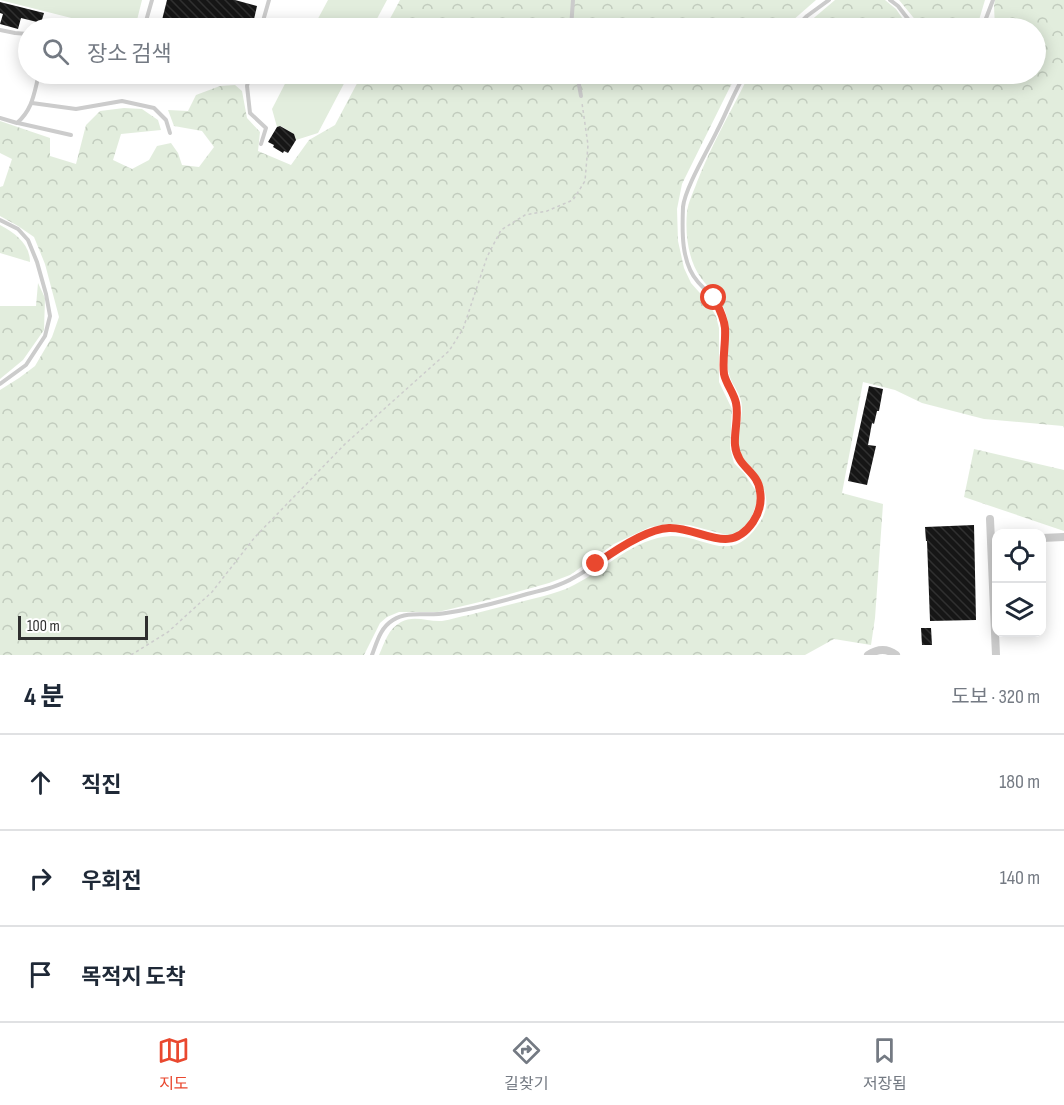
<!DOCTYPE html>
<html lang="ko">
<meta charset="utf-8">
<style>
body{margin:0;font-family:"Sofia Sans Condensed","Noto Sans KR",sans-serif;background:#f2f2f3;color:#1f2937}
.controls{position:absolute;right:18px;bottom:18px;display:grid;overflow:hidden;border-radius:12px;box-shadow:0 3px 15px #0003}
.controls button{width:54px;height:54px;display:grid;place-items:center;padding:0;border:0;border-bottom:2px solid #e0e1e3;background:#fff;color:#1f2937;font:30px sans-serif}
.scale{position:absolute;left:18px;bottom:15px;width:130px;box-sizing:border-box;padding-left:6px;border:3px solid #2f2f2f;border-top:0;font-size:16px;line-height:21px;white-space:nowrap;color:#2f2f2f;-webkit-text-stroke:4px #fff;paint-order:stroke}
.stop{position:absolute;width:18px;height:18px;margin:-14px;border:4px solid #e9482f;border-radius:50%;background:#fff}
.stop.end{background:#e9482f;border-color:#fff;box-shadow:0 2px 6px #0008}
.list{margin:0;padding:0;list-style:none}
h2{display:flex;justify-content:space-between;align-items:center;height:78px;margin:0;padding:0 24px;font-size:26px}
h2 small{font-size:20px;font-weight:400;color:#747a83}
.list li{display:grid;grid-template-columns:39px 1fr auto;gap:18px;align-items:center;box-sizing:border-box;height:96px;padding:0 24px;border-top:2px solid #e0e1e3}
.list b{display:block;font-size:22px;white-space:nowrap}
.list em{font-size:20px;font-style:normal;color:#747a83}
.icon{flex:none;width:33px;height:33px;fill:none;stroke:currentColor;stroke-width:2;stroke-linecap:round;stroke-linejoin:round}
.map{position:relative;flex:none;width:1064px;height:655px;overflow:hidden}
.search{position:absolute;background:#fff;box-shadow:0 3px 15px #0003;left:18px;right:18px;top:18px;height:66px;display:flex;align-items:center;gap:15px;box-sizing:border-box;padding:0 21px;border-radius:33px;color:#747a83;font-size:22px}
.sheet{height:366px;background:#fff}
nav{display:flex;justify-content:space-around;align-items:center;box-sizing:border-box;height:84px;border-top:2px solid #e0e1e3;background:#fff;font-size:16px;color:#747a83}
nav a{display:grid;justify-items:center;gap:3px}
nav .on{color:#e9482f}
.map>svg:first-child{display:block}
.grass{fill:#e2eddd}
.forest{fill:url(#forest-crowns)}
.building{fill:url(#building-back-hatch)}
.lines{fill:none;stroke-linecap:round;stroke-linejoin:round}
.path{stroke:#ccc;stroke-width:1.5;stroke-dasharray:3 3;stroke-linecap:butt}
.lane{stroke:#ccc;stroke-width:4}
.street{stroke:#ccc;stroke-width:8}
.route{stroke:#e9482f;stroke-width:8}
</style>
<div class="map">
<svg width="1064" height="655" viewBox="0 0 1064 655">
<defs>
<pattern id="forest-crowns" width="20" height="18" patternUnits="userSpaceOnUse" patternTransform="scale(1.5)"><rect width="20" height="18" fill="#e2eddd"/><path d="M2 6a3 3 0 1 1 6 0M12 15a3 3 0 1 1 6 0" fill="none" stroke="#c2ccbe"/></pattern>
<pattern id="building-back-hatch" width="6" height="6" patternUnits="userSpaceOnUse" patternTransform="scale(1.5)"><rect width="6" height="6" fill="#161616"/><path d="M-1 5l2 2M0 0l6 6M5-1l2 2" fill="none" stroke="#303030"/></pattern>
</defs>
<rect width="100%" height="100%" fill="#fff"/>
<!-- grass -->
<g class="grass">
<polygon points="0,0 142,0 135,28 111,28"/>
<polygon points="328,0 387,0 372,28 313,28"/>
<polygon points="290,74 349,74 318,133 296,140 294,134 281,126 277,127 272,109"/>
</g>
<!-- forest -->
<g class="forest">
<polygon points="400,0 816,0 784,28 385,28"/>
<polygon points="835,0 885,0 896,9 909,28 802,28"/>
<polygon points="899,0 985,0 979,20 970,28 922,28"/>
<path d="M995 0H1064V428L1063 426 984 419 922 403 895 390 863 382 842 493 883 504 875 618 871 645 834 639 805 655H379C385 642 388 629 401 622 414 615 429 622 442 621 451 620 460 616 469 615 494 609 519 602 544 596 554 593 565 590 574 585 606 569 634 538 671 536 706 535 730 566 758 525 773 505 766 486 751 468 747 463 743 458 740 453 735 440 742 421 742 408 742 394 732 386 729 374 723 354 733 331 725 311 720 297 709 289 701 278 688 260 685 234 687 212 688 202 694 191 697 182 711 146 730 113 747 79L751 74H1036V28H995L994 6Z"/>
<polygon points="362,74 739,74 731,85 682,184 677,209 678,241 684,268 691,283 707,301 716,316 719,328 719,382 732,409 730,448 734,463 744,473 756,491 757,502 752,516 745,526 734,534 727,535 689,525 668,524 650,527 614,544 570,575 549,583 492,599 438,612 399,612 387,617 380,623 364,655 0,655 0,390 19,378 35,366 52,337 59,317 45,264 34,237 18,226 0,216 0,187 3,186 12,159 0,153 0,121 50,138 50,156 76,164 86,125 100,111 124,108 142,109 158,120 161,130 121,134 113,160 132,169 149,160 157,146 171,143 178,153 182,165 199,167 214,147 202,131 174,126 168,110 188,111 196,95 220,86 235,85 242,91 247,118 260,132 258,151 291,165 309,140 335,125"/>
<path d="M0 225C15 233 30 244 30 262L0 253Z"/>
<polygon points="38,283 45,298 44,330 23,360 0,379 0,306 36,306"/>
<polygon points="974,449 1064,470 1064,531 964,497"/>
</g>
<!-- building -->
<g class="building">
<polygon points="167,0 235,0 257,6 252,28 196,28 162,20"/>
<polygon points="0,2 44,13 41,23 21,18 18,29 0,24 3,14 0,13"/>
<polygon points="280,126 294,134 296,140 288,153 284,151 283,153 273,147 274,145 268,142 277,127"/>
<polygon points="869,386 883,389 879,411 877,411 874,424 872,423 868,445 876,446 867,485 848,481"/>
<polygon points="974,525 976,620 930,621 927,541 926,541 925,527"/>
<polygon points="921,628 931,628 932,645 922,645"/>
</g>
<g class="lines">
<!-- path -->
<polyline class="path" points="131,655 168,632 212,592 255,537 345,444 449,351 463,329 487,257 501,230 525,215 547,211 573,200 585,181 588,145 582,103"/>
<!-- lane -->
<g class="lane">
<polyline points="890,0 898,6 915,28"/>
<polyline points="48,28 51,28"/>
<polyline points="144,28 152,0"/>
<polyline points="261,28 269,0"/>
<polyline points="571,28 573,0"/>
<polyline points="795,28 807,16 829,0"/>
<polyline points="979,28 985,21 993,0"/>
<polyline points="0,30 15,33 28,34"/>
<polyline points="250,74 247,86 250,113 266,128 261,144"/>
<polyline points="577,74 581,96"/>
<polyline points="32,103 76,109 122,101 154,108 166,120 170,133"/>
<path d="M0 118 17 123C33 109 34 93 39 74"/>
<polyline points="18,123 71,135"/>
<polyline points="0,220 18,229 28,240 37,262 46,294 50,316 45,336 26,365 0,384"/>
<path d="M372 655C377 642 380 628 393 620 409 610 428 617 446 613 474 609 500 602 527 594 543 590 560 586 575 577 603 562 634 531 668 528 697 525 725 556 749 527 761 513 765 491 753 476 748 469 739 463 736 455 731 440 738 424 737 409 736 396 727 387 724 375 720 355 728 335 722 315 718 301 708 293 698 282 681 263 682 231 683 207 685 188 708 150 717 131 727 112 734 92 745 74"/>
</g>
<!-- street -->
<g class="street">
<polyline points="990,519 996,655"/>
<polyline points="1042,538 1064,537"/>
<path d="M868 655C877 649 887 648 896 655"/>
</g>
</g>
<g class="lines">
<!-- route -->
<path class="route" d="M596 564C614 551 646 529 669 528 701 527 729 557 753 522 759 513 762 502 760 491 758 471 737 468 735 445 734 431 739 417 736 403 734 393 726 384 724 374 722 359 726 343 725 328 724 317 719 308 714 298"/>
</g>
</svg>
<div class="controls">
<button><svg class="icon" aria-label="locate" viewBox="0 0 24 24"><circle cx="12" cy="12" r="6"/><path d="M12 2v4M12 18v4M2 12h4M18 12h4"/></svg></button>
<button><svg class="icon" aria-label="layers" viewBox="0 0 24 24"><path d="M12 4l9 5-9 5-9-5zM3 14l9 5 9-5"/></svg></button>
</div>
<div class="scale">100 m</div>
<div class="stop" style="left:714px;top:298px"></div>
<div class="stop end" style="left:596px;top:564px"></div>
<div class="search"><svg class="icon" aria-label="search" viewBox="0 0 24 24"><circle cx="10" cy="10" r="6"/><path d="M15 15l6 6"/></svg>장소 검색</div>
</div>
<section class="sheet">
<h2>4 분<small>도보 · 320 m</small></h2>
<ul class="list">
<li><svg class="icon" aria-label="ahead" viewBox="0 0 24 24"><path d="M12 20V5M6 11l6-6 6 6"/></svg><div><b>직진</b></div><em>180 m</em></li>
<li><svg class="icon" aria-label="right" viewBox="0 0 24 24"><path d="M7 20v-9h11M14 6l5 5-5 5"/></svg><div><b>우회전</b></div><em>140 m</em></li>
<li><svg class="icon" aria-label="arrive" viewBox="0 0 24 24"><path d="M6 21V4h12l-3 4 3 4H6"/></svg><div><b>목적지 도착</b></div></li>
</ul>
</section>
<nav>
<a class="on"><svg class="icon" aria-label="map" viewBox="0 0 24 24"><path d="M3 6l6-2 6 2 6-2v14l-6 2-6-2-6 2zM9 4v14M15 6v14"/></svg>지도</a>
<a><svg class="icon" aria-label="directions" viewBox="0 0 24 24"><path d="M12 3l9 9-9 9-9-9zM9 14v-3h6M13 9l2 2-2 2"/></svg>길찾기</a>
<a><svg class="icon" aria-label="saved" viewBox="0 0 24 24"><path d="M7 4h10v16l-5-4-5 4z"/></svg>저장됨</a>
</nav>
